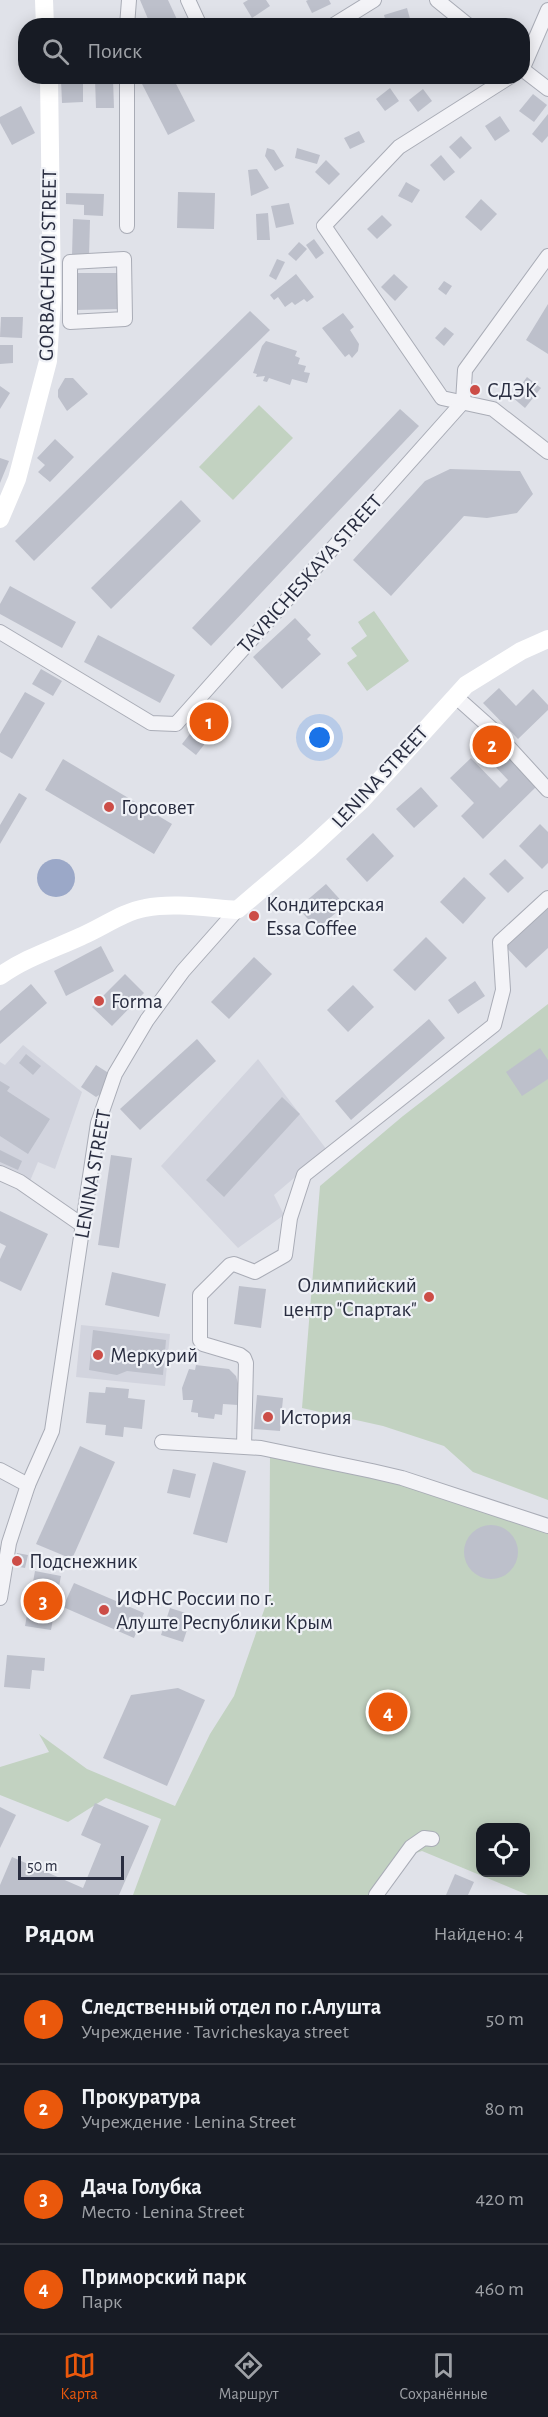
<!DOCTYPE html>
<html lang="ru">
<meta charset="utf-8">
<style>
body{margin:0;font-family:"Alegreya Sans",sans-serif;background:#242831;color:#f1f3f6}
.controls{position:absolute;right:18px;bottom:18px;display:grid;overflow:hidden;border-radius:12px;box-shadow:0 3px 15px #0003}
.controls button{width:54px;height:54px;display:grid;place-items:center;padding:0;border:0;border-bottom:2px solid #363941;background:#171b24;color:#f1f3f6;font:30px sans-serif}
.scale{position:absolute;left:18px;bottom:15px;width:106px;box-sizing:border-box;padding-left:6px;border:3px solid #292d40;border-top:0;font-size:16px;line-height:21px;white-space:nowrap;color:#292d40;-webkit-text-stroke:4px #eff1f6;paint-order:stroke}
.you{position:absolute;left:320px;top:738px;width:21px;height:21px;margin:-15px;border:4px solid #fff;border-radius:50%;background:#1a73e8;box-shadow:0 0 0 9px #1a73e833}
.badge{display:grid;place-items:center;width:39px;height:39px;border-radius:50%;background:#ea580c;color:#fff;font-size:20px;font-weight:700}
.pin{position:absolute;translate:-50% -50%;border:3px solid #fff;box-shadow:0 2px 6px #0006}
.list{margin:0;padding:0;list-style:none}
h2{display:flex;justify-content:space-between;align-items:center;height:78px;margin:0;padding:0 24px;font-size:26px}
h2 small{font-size:20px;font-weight:400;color:#9ea1a6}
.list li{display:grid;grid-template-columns:39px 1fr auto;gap:18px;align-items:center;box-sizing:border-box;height:90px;padding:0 24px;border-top:2px solid #363941}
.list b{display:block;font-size:22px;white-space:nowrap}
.list p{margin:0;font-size:20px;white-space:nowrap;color:#9ea1a6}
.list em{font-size:20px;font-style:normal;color:#9ea1a6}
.icon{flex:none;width:33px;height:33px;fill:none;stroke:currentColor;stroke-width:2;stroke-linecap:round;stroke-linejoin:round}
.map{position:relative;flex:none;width:548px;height:1895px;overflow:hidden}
.search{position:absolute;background:#171b24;box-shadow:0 3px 15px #0003;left:18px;right:18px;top:18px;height:66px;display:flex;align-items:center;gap:15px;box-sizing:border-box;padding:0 21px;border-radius:24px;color:#9ea1a6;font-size:22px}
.sheet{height:438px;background:#171b24}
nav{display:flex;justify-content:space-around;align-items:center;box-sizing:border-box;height:84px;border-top:2px solid #363941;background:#171b24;font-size:16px;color:#9ea1a6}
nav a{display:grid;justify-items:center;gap:3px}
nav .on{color:#ea580c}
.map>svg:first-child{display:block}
.built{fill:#d2d4de}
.green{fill:#c2d2c1;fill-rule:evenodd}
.water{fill:#9ba8c8}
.building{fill:#bdc0cb}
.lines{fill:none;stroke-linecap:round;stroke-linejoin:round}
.street-casing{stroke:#a9acb6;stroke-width:16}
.street{stroke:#f3f3f7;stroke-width:14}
.secondary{stroke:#fff;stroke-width:18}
.poi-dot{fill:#cc4d47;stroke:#eff1f6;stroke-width:2}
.labels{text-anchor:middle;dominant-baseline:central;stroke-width:4.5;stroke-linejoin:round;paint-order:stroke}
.street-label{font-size:21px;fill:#292d40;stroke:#eff1f6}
.poi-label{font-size:21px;fill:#292d40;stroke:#eff1f6;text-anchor:start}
</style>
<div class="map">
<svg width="548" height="1895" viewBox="0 0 548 1895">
<rect width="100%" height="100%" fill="#e0e2e9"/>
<!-- built -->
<g class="built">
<polygon points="23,1045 82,1092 55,1169 38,1162 30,1181 0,1168 0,1062 5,1065"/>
<polygon points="258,1059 327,1150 274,1195 284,1215 238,1248 161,1166"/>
<polygon points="81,1325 170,1334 165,1386 76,1377"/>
</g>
<!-- green -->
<g class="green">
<polygon points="259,405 293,438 233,500 199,467"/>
<polygon points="374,611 409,661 367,691 347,663 357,656 351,648 367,636 358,622"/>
<polygon points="548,1004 548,1500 473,1472 444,1446 383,1426 302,1408 320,1186 403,1116"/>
<path d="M270 1455 402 1478 548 1531V1895H528L422 1851 413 1854 383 1895H133L161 1819 106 1798 68 1822 0 1795V1767L49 1752 39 1734 87 1769 175 1806 210 1734 234 1696 269 1596ZM480 1828H526V1872H480Z"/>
</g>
<!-- water -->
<circle class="water" cx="56" cy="878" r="19"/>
<!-- building -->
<g class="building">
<polygon points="140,0 168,0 180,26 151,26"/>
<polygon points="248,0 266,0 270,6 252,18 243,3"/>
<polygon points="308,0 329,0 331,4 312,13 306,1"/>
<polygon points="407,8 412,26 387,26 384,15"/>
<rect x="50" y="19" width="19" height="7"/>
<polygon points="138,76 172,76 195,121 168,135"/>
<polygon points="83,79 83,102 62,103 61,80"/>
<polygon points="95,79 113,79 114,108 96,108"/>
<polygon points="390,88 399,101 385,111 376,99"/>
<polygon points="423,89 432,101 418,112 409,100"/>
<polygon points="533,94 547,105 534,122 519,111"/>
<polygon points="21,106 35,133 12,145 0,123 0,117"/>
<polygon points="548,114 548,136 542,143 532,134"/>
<polygon points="500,116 510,131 495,141 485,126"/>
<polygon points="359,131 365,142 350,149 344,138"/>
<polygon points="461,136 472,148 460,159 449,147"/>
<polygon points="267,148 274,150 284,166 275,171 265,156"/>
<polygon points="297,148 320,155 317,164 295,158"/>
<polygon points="441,155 455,172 444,181 430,165"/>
<polygon points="326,160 340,174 329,185 315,172"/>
<polygon points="257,169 269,188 251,196 248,170"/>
<polygon points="406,182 420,190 412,203 398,196"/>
<polygon points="178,192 215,193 214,229 177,228"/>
<polygon points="66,193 104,194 103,216 84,215 84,205 66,204"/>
<polygon points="481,199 497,214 481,231 465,217"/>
<polygon points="289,203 294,224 276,228 271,206"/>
<polygon points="268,213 270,240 257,240 256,214"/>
<polygon points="382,215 392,225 377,239 367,229"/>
<polygon points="73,219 90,220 89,257 72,256"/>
<polygon points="314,239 324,253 316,259 306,245"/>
<polygon points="299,242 307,249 296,261 288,254"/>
<polygon points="277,259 285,262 276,280 269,276"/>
<polygon points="75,273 120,273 121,309 75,310"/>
<polygon points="296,274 314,297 307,302 304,299 295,305 292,302 285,307 278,297 274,300 270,295"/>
<polygon points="394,274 408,287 395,301 381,287"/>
<polygon points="444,281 452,286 446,295 438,289"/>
<polygon points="548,304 548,354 526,340"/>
<polygon points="250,311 270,330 34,561 15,541"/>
<polygon points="343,313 354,327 350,330 359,344 358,351 352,358 349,354 345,357 322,328"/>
<polygon points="1,317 23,317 22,338 0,337"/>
<polygon points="445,327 454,334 444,346 435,338"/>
<polygon points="266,341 297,351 295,356 300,358 298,364 306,366 304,372 310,373 307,383 292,379 290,385 269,378 267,382 263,381 265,376 256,377 257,374 253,373 262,346"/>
<polygon points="0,345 13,345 13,363 0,364"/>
<polygon points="527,377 541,388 525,408 512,397"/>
<polygon points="65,378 73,378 88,394 67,411 58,397 58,390"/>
<polygon points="0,386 10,393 0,409"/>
<polygon points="400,409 419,426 211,646 192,628"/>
<polygon points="55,439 74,457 50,482 38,472 45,465 37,458"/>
<polygon points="0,458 9,461 0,483"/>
<polygon points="450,469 520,471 533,494 517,513 487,518 464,516 391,596 353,560 425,481"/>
<polygon points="181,500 201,521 111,609 91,588"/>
<polygon points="10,586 76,622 62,648 0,614 0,604"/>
<polygon points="295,618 311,635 307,639 321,654 282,689 253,657"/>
<polygon points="98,635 175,675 160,703 84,662"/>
<polygon points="41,669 62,681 53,696 32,684"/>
<polygon points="499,688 516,706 533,689 548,705 548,710 518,739 483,703"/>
<polygon points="25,692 45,703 12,759 0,752 0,734"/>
<polygon points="211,707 225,718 196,755 182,744"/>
<polygon points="489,735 538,785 483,839 461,816 474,803 450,778 471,758 500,788 508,780 477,747"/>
<polygon points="63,759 172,824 154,854 45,790"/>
<polygon points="421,787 438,806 414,828 396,809"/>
<polygon points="19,793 27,798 0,844 0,825"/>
<polygon points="540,824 548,832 548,863 542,869 519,846"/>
<polygon points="373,833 394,856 367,882 346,859"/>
<polygon points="505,859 524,878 508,893 489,874"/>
<polygon points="464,877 486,898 463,924 440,902"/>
<polygon points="326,884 345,905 317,929 298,908"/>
<polygon points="548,905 548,948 526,968 504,945"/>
<polygon points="426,937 447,958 415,991 393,970"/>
<polygon points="101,946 114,971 66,996 54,971"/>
<polygon points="254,957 272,974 229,1019 211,1002"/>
<polygon points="125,974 144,993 112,1026 92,1007"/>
<polygon points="475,981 485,996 458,1014 448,1000"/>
<polygon points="31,984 47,1003 0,1044 0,1011"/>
<polygon points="353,985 374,1007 348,1032 327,1010"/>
<polygon points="429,1019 445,1038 351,1120 335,1101"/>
<polygon points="197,1039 216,1061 140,1130 120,1109"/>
<polygon points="540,1048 548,1060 548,1079 522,1096 506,1072"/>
<polygon points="26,1054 41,1066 33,1075 19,1063"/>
<polygon points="96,1065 107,1072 107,1090 96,1097 81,1087"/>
<polygon points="0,1081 10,1087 7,1091 50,1119 28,1154 0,1136"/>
<polygon points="282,1097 300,1114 224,1197 206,1180"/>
<polygon points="0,1150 22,1161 18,1170 0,1162"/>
<polygon points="111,1155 132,1158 119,1248 98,1245"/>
<polygon points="0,1211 48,1234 21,1291 0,1281 0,1259 6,1246 0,1243"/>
<polygon points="112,1272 166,1284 159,1317 105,1305"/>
<polygon points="239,1286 266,1289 261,1328 234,1324"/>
<polygon points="93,1330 166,1340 163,1375 127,1371 117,1375 89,1370"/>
<polygon points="196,1365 229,1369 236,1376 240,1391 238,1405 223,1404 222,1415 215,1414 214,1419 198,1417 198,1413 191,1412 193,1400 183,1400 182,1388 189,1369 195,1370"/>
<polygon points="106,1387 129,1389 128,1398 145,1400 142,1429 124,1427 123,1437 105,1435 106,1425 86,1423 89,1392 105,1393"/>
<polygon points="257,1395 283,1398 280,1431 254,1429"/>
<polygon points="80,1446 115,1462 72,1559 36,1544"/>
<polygon points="213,1462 246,1471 227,1543 193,1534"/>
<polygon points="173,1469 196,1474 190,1498 167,1493"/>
<circle cx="491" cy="1552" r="27"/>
<polygon points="17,1553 28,1555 25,1568 14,1566"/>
<polygon points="35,1571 61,1576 51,1630 25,1626"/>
<polygon points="74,1583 144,1613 134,1638 63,1607"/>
<polygon points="170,1608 192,1615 183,1642 161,1635"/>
<polygon points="7,1655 45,1658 44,1671 32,1670 30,1689 4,1687"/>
<polygon points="178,1688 205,1700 167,1786 103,1758 131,1695"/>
<polygon points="95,1803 149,1826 119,1895 0,1895 0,1885 12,1857 83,1888 101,1844 81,1835"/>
<polygon points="0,1807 16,1815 0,1848"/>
<polygon points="455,1874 474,1882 468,1895 446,1895"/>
</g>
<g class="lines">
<!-- street casing -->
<g class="street-casing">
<g id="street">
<polyline points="188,0 200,26"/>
<polyline points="437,0 469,26"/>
<polyline points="127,26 129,0"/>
<polyline points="332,26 374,0"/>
<polyline points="522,69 548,89"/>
<polyline points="522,70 548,10"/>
<polyline points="127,76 127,226"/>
<polyline points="511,76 399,147 324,226 442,398 493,409 548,452"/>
<polygon points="124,259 125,319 70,322 70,262"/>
<polyline points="0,632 151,723 176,724 463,402 465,370 548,256"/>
<polyline points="455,696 492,729 548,790"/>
<polyline points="0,1173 20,1182 82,1225"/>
<polyline points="162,1442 261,1448 372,1471 402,1478 548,1526"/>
<polyline points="244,1446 246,1363 244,1358 240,1355 203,1344 200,1340 200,1295 230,1265 234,1264 255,1272 285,1255 290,1218 304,1175 494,1025 503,990 500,942 548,898"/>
<polyline points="0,1470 28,1485"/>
<polyline points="0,1598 9,1543 28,1485 52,1431 98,1123 115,1074 147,1020 183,971 237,910"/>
<polyline points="376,1895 411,1847 424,1838 432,1839"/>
</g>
</g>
<!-- street -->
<use href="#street" class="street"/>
<!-- secondary -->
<g class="secondary">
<polyline points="44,0 45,26"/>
<polyline points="0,519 17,479 48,361 52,299 49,76"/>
<path d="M0 976C25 958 54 949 82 936 103 927 123 912 145 908 174 902 207 908 237 910L309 849 361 801 466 685 521 651 548 639"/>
</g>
</g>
<!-- markers -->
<g class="poi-dot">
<circle cx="475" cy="390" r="6"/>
<circle cx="109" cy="807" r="6"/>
<circle cx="254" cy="916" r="6"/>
<circle cx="99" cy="1001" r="6"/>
<circle cx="429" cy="1297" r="6"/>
<circle cx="98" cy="1355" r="6"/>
<circle cx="268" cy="1417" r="6"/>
<circle cx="17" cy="1561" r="6"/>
<circle cx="104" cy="1610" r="6"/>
</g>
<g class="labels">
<!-- street labels -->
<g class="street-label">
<text transform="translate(48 265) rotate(-89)">GORBACHEVOI STREET</text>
<text transform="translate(310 574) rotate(-48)">TAVRICHESKAYA STREET</text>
<text transform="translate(380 777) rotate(-47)">LENINA STREET</text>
<text transform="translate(93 1174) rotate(-80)">LENINA STREET</text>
</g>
<!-- poi labels -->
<g class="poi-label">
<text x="487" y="390">СДЭК</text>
<text x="121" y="807">Горсовет</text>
<text x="266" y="904">Кондитерская<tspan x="266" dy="24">Essa Coffee</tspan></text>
<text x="111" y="1001">Forma</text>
<text x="417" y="1285" text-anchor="end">Олимпийский<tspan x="417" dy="24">центр "Спартак"</tspan></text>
<text x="110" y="1355">Меркурий</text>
<text x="280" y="1417">История</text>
<text x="29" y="1561">Подснежник</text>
<text x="116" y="1598">ИФНС России по г.<tspan x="116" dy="24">Алуште Республики Крым</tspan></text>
</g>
</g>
</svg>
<div class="controls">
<button><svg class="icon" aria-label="locate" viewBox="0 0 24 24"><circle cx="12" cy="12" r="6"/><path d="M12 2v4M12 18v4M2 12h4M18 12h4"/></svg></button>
</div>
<div class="scale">50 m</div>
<div class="you"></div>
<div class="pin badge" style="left:209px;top:722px">1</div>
<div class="pin badge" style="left:492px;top:745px">2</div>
<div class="pin badge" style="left:43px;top:1601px">3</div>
<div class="pin badge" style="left:388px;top:1712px">4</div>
<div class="search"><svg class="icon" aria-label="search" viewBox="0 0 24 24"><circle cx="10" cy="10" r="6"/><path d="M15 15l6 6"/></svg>Поиск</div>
</div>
<section class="sheet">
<h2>Рядом<small>Найдено: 4</small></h2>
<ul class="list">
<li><span class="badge">1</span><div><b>Следственный отдел по г.Алушта</b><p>Учреждение · Tavricheskaya street</p></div><em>50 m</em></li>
<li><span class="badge">2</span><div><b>Прокуратура</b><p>Учреждение · Lenina Street</p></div><em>80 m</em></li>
<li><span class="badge">3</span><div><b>Дача Голубка</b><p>Место · Lenina Street</p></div><em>420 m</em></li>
<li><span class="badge">4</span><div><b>Приморский парк</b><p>Парк</p></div><em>460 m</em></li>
</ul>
</section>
<nav>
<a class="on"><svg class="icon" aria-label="map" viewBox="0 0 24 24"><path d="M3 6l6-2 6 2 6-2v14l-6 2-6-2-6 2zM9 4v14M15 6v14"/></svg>Карта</a>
<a><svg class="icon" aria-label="directions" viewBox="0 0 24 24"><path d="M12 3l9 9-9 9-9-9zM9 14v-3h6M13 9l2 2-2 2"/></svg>Маршрут</a>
<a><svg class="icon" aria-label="saved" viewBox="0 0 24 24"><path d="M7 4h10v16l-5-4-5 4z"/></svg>Сохранённые</a>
</nav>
